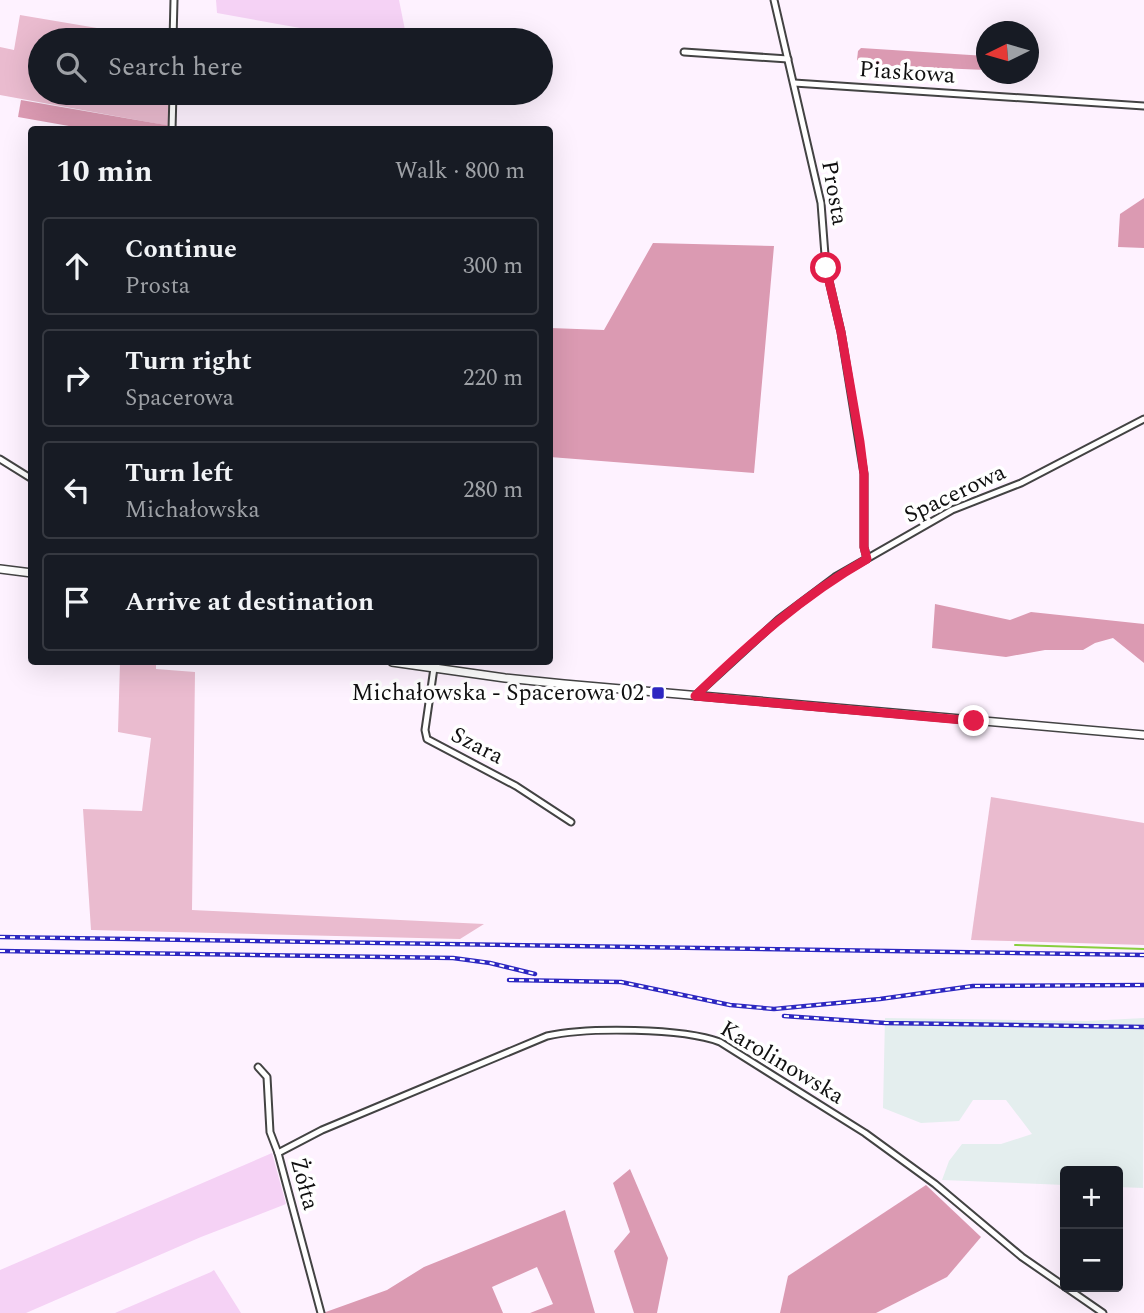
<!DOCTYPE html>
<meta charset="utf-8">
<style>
body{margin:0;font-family:Spectral,serif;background:#242831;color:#f1f3f6}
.controls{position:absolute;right:21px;bottom:21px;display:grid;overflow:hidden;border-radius:7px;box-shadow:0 7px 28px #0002}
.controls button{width:63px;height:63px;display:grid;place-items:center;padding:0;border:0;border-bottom:2px solid #363941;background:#171b24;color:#f1f3f6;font:35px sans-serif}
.compass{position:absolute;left:976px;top:21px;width:63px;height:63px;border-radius:50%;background:#171b24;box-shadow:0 7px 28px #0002;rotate:265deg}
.stop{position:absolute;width:21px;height:21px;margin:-16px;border:5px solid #e11d48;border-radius:50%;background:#fff}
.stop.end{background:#e11d48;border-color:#fff;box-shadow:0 2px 7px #0008}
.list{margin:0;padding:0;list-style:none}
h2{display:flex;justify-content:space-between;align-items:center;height:91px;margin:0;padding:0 28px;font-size:30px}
h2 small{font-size:23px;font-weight:400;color:#9ea1a6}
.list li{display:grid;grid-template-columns:46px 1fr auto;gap:21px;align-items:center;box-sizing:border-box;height:98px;margin:0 14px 14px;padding:0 14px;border:2px solid #363941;border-radius:7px}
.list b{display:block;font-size:26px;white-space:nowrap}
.list p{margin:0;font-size:23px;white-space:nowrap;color:#9ea1a6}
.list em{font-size:23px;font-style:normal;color:#9ea1a6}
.icon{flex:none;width:38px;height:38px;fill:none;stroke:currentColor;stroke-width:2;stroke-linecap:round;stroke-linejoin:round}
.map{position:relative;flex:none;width:1144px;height:1313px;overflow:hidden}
.search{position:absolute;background:#171b24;box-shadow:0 7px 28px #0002;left:28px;top:28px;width:525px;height:77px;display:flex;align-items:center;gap:18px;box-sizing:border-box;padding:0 24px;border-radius:38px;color:#9ea1a6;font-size:26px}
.panel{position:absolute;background:#171b24;box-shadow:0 7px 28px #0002;left:28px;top:126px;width:525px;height:539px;border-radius:7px}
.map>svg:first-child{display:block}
.industrial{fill:#e4eeee}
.farmland{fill:#f5d2f5}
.green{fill:#eabbcf}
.forest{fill:#db9ab2}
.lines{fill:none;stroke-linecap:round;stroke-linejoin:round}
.stream{stroke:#88ce3e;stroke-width:2}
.minor-casing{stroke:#434343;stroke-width:9}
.tertiary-casing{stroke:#434343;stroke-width:10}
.minor{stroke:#fff;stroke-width:5}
.tertiary{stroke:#fff;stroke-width:7}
.rail-casing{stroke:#2d27c1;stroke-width:4.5}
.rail{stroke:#fff;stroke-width:2;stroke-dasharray:5;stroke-linecap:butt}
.route{stroke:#e11d48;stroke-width:9}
.poi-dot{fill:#2d27c1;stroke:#fff;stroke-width:2.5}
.labels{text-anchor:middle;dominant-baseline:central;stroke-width:7;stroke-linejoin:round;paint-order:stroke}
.street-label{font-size:23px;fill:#101010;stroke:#fff}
.poi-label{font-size:23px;fill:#101010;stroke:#fff;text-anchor:end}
</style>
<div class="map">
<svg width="1144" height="1313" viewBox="0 0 1144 1313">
<rect width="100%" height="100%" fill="#fef2ff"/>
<!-- industrial -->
<polygon class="industrial" points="885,1018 1087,1021 1144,1018 1143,1188 1118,1187 1118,1171 1065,1171 1065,1185 942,1180 949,1161 962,1144 1001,1144 1032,1134 1006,1100 973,1100 959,1121 921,1123 883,1108"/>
<!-- farmland -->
<g class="farmland">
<polygon points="216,0 399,0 407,40 367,40 217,13"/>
<polygon points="272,1153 286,1204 201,1237 26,1313 0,1313 0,1270"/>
<polygon points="214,1270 241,1313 115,1313 211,1272"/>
</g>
<!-- green -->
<g class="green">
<polygon points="20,15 168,40 40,40 40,93 170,93 170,126 0,95 0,47 14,50"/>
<polygon points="120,662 156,662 156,669 195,672 192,910 484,924 460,939 91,930 83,809 142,811 151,738 118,732"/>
<polygon points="991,797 1144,823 1144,945 971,940"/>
</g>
<!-- forest -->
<g class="forest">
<polygon points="861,48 986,56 986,70 866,65 857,60 858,51"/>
<polygon points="21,100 189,129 86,129 18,117"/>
<polygon points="1144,198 1144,248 1118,247 1120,214"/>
<polygon points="653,243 774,246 754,473 550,457 550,328 604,330"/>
<polygon points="935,604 1010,620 1031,612 1144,624 1144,663 1113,638 1095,643 1083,650 1045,650 1006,657 932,648"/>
<polygon points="630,1169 668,1258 657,1313 634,1313 614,1251 630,1232 613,1183"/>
<polygon points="926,1185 981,1237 947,1277 876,1313 780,1313 788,1276"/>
<polygon points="565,1210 595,1313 530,1313 553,1304 537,1267 492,1287 503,1313 323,1313 387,1290 424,1267"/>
</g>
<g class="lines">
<!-- stream -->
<polyline class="stream" points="1015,945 1144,949"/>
<!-- minor casing -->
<g class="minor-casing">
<g id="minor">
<polyline points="774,0 821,203 826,268 841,332 864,474 864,547 867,559"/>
<polyline points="173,40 174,0"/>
<polyline points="684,52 788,59"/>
<polyline points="794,83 1144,106"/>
<polyline points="172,130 173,93"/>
<polyline points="0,459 32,479"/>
<polyline points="434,668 425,730 427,739 516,786 571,822"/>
<polyline points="695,696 779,619 835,577 952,510 1021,483 1144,419"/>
<polyline points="258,1067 267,1077 270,1132 278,1153 321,1313"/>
<path d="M278 1153 322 1130 547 1036C587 1027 683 1028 720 1042L865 1133 935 1184 1022 1257 1103 1313"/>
</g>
</g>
<!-- tertiary casing -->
<g class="tertiary-casing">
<g id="tertiary">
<polyline points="0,569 32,573"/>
<polyline points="392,662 505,678 564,684 1144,735"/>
</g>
</g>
<!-- minor -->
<use href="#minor" class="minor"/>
<!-- tertiary -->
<use href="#tertiary" class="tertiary"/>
<!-- rail casing -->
<g class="rail-casing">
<g id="rail">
<polyline points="0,937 1144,955"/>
<polyline points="0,951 453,958 490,963 535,974"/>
<polyline points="509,980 621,982 730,1005 774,1009 880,999 973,986 1144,985"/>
<polyline points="784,1016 885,1023 1144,1027"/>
</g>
</g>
<!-- rail -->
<use href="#rail" class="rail"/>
</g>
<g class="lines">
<!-- route -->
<path class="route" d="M826 268 841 332 860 442 864 474V547L867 559C802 596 748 645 695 696L974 721"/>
</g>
<!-- markers -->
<rect class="poi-dot" x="651" y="686" width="14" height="14" rx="3.5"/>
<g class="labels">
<!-- street labels -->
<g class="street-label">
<text transform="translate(907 73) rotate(4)">Piaskowa</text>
<text transform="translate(834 193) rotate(80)">Prosta</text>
<text transform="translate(955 494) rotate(-25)">Spacerowa</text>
<text transform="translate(477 746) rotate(27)">Szara</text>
<text transform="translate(782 1063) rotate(31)">Karolinowska</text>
<text transform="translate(304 1184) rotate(75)">Żółta</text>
</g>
<!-- poi labels -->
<g class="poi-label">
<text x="644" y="693">Michałowska - Spacerowa 02</text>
</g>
</g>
</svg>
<div class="controls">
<button>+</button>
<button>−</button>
</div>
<svg class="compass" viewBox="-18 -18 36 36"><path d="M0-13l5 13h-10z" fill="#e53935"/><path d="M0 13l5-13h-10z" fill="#9ea1a6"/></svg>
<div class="stop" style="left:826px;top:268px"></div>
<div class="stop end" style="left:974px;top:721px"></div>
<div class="search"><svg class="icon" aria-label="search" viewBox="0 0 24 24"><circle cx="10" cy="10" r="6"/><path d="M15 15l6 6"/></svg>Search here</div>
<section class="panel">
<h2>10 min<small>Walk · 800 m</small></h2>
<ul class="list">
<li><svg class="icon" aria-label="ahead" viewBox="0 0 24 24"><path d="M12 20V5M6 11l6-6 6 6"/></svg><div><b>Continue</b><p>Prosta</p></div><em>300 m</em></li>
<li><svg class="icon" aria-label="right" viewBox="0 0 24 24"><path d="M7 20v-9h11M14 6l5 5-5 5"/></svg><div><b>Turn right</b><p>Spacerowa</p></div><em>220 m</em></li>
<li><svg class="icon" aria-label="left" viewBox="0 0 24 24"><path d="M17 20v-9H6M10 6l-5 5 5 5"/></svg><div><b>Turn left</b><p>Michałowska</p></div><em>280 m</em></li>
<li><svg class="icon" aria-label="arrive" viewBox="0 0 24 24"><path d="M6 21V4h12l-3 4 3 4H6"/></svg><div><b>Arrive at destination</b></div></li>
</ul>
</section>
</div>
